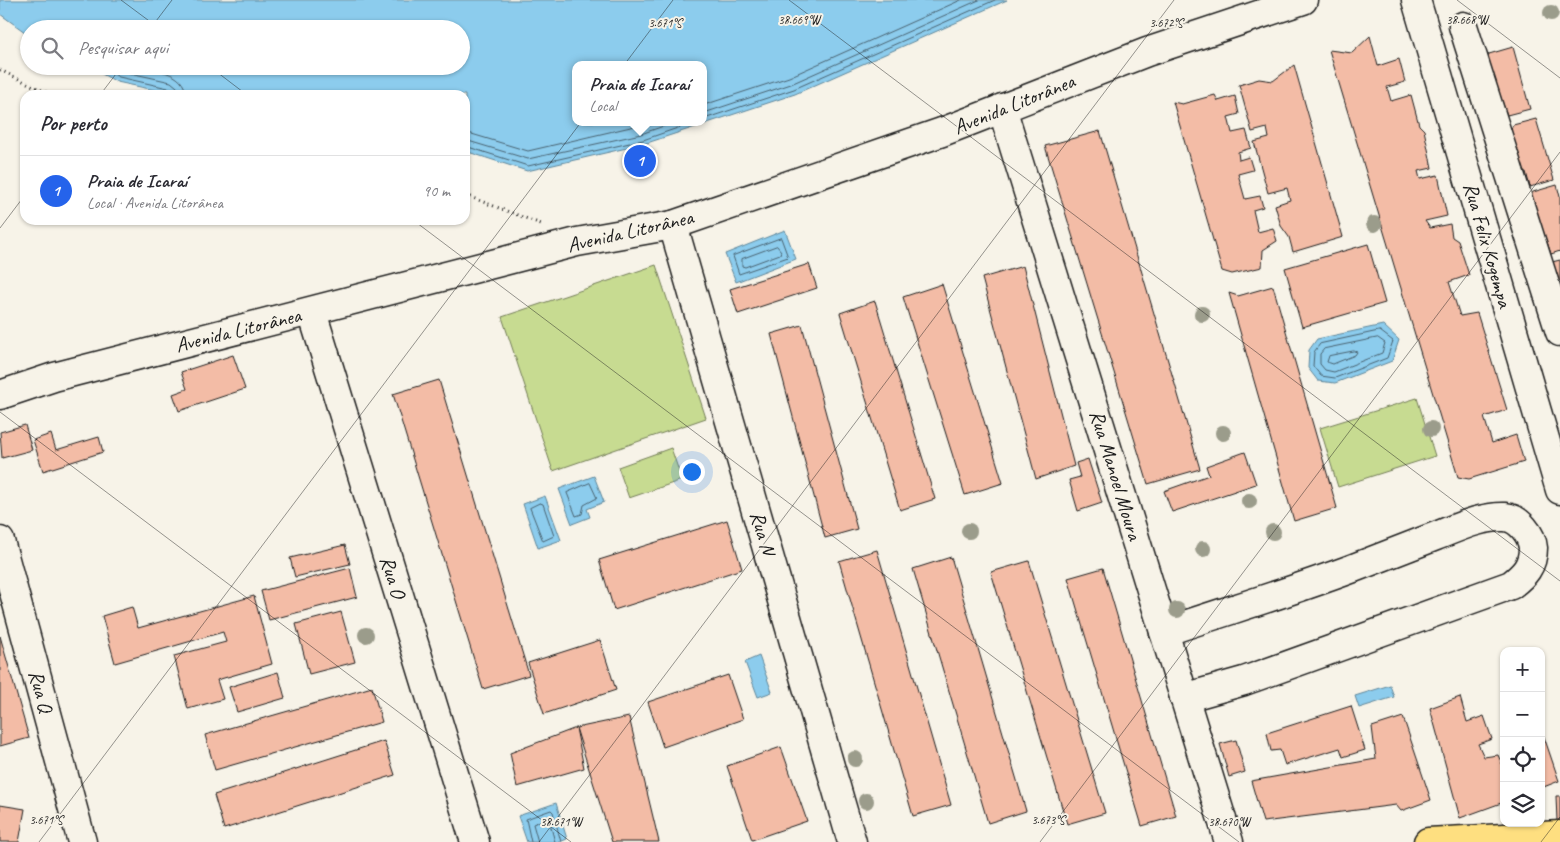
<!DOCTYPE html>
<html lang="pt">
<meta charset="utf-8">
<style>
body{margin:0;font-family:Caveat,sans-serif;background:#f2f2f3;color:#2b2b33}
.controls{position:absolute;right:15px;bottom:15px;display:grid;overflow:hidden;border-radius:10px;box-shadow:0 1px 4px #0004}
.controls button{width:45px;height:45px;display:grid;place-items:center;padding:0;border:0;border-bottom:1px solid #e1e1e2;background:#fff;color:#2b2b33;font:25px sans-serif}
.you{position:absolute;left:691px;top:471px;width:18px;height:18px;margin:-12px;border:4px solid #fff;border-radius:50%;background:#1a73e8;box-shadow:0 0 0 8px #1a73e833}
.badge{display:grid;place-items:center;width:32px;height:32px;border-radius:50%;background:#2563eb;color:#fff;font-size:16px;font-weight:700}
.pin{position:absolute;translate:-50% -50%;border:2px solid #fff;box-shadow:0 1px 5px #0006}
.popup{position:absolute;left:572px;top:61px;width:135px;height:65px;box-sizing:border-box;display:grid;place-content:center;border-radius:10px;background:#fff;filter:drop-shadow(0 1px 4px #0005);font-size:16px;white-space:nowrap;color:#7c7c81}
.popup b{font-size:19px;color:#2b2b33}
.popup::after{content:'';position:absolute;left:50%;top:100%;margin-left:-10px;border:10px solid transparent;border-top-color:#fff}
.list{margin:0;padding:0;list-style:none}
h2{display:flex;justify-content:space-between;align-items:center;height:65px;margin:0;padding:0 20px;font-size:21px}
h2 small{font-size:16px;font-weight:400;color:#7c7c81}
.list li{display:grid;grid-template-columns:32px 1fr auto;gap:15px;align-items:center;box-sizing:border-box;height:70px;padding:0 20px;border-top:1px solid #e1e1e2}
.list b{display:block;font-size:19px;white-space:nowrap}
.list p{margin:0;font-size:16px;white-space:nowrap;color:#7c7c81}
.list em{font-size:16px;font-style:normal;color:#7c7c81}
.icon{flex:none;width:28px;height:28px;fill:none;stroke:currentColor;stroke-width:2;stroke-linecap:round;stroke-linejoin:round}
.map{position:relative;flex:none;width:1560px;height:842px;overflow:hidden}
.search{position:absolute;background:#fff;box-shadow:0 1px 4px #0004;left:20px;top:20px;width:450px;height:55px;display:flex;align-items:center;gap:12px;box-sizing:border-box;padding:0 18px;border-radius:28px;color:#7c7c81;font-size:19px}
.panel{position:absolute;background:#fff;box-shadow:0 1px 4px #0004;left:20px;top:90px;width:450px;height:135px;border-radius:15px}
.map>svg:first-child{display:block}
.green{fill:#c7db91;stroke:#727c56}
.water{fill:#8ccced;stroke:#5f8699;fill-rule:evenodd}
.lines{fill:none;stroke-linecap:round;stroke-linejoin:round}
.shore{stroke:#496270;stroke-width:1}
.building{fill:#f3bca6;stroke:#1c1c1c}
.minor-casing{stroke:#1c1c1c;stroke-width:31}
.major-casing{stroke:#1c1c1c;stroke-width:31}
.path{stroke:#1c1c1c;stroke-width:3;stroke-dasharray:1 4;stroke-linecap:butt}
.minor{stroke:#f7f3e8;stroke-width:28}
.major{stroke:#fedf80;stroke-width:28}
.tree{fill:#9b9c8b}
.ticks{fill:none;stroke:#1c1c1c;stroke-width:1;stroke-opacity:0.45}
.labels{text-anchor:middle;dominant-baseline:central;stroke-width:4;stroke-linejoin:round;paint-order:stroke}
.street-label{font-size:21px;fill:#1c1c1c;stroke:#f7f3e8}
.ticks-label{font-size:12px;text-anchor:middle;fill:#1c1c1c;stroke:#f7f3e8;stroke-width:4;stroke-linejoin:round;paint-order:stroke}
</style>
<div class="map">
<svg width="1560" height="842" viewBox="0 0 1560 842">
<rect width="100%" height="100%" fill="#f7f3e8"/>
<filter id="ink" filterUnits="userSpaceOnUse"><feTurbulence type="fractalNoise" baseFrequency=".02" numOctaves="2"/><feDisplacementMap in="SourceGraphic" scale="10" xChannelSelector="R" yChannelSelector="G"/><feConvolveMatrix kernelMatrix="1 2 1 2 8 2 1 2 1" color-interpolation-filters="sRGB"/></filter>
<g filter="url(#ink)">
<!-- green -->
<g class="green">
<polygon points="656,265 706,418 553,471 502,317"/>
<polygon points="1417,398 1435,456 1338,487 1320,428"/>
<polygon points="671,448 682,480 629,498 618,467"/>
</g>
<!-- water -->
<g class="water">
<path d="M0 0H1007L795 94 644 144 527 171 465 151V95H178L117 82 87 66H461V29H29V35L0 14ZM576 65H704V122H576Z"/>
<polygon points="785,230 796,259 736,282 725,254"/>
<polygon points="1383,325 1399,340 1392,361 1335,383 1318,381 1308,368 1309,350 1317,339"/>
<polygon points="594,476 604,502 587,509 590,517 572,524 559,489"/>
<polygon points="545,496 561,540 538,548 523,504"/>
<polygon points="759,656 772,692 758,697 745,662"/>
<polygon points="1390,685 1394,697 1359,708 1355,696"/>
<polygon points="556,803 567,839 560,842 527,842 518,816"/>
</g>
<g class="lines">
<!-- shore -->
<g class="shore">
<polyline points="98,66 119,77 168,88 172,95"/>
<polyline points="112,66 121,71 171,82 177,87 179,95"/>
<path d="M133 66C152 70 185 70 186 95"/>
<polyline points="704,105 789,77 961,0"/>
<polyline points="704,113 791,84 979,0"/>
<polyline points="704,119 794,89 995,0"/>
<polyline points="465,132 528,151 652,122"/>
<polyline points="465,140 528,159 641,134 675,122"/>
<polyline points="465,146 528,166 643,140 695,122"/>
<polygon points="781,238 788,257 739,274 733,256"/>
<polygon points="777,246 781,251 780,254 745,267 742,266 742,259"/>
<polygon points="1380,331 1393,341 1387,358 1335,378 1321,376 1313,366 1314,352 1320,344"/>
<polygon points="1378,338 1385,343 1382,353 1334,372 1325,370 1320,364 1320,354 1324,349"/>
<polygon points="1354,351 1357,352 1355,355 1333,364 1327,362 1329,356"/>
<polygon points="590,483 597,498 584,505 582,514 576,516 567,493"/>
<polygon points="540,503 543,504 554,536 543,541 530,508"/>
<polyline points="531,842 526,819 551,810 553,812 561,842"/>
<polyline points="538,842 533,824 547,818 549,820 555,842"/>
</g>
</g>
<!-- building -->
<g class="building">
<polygon points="1370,36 1378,66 1399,59 1405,82 1387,87 1391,101 1411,95 1419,125 1424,130 1432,168 1418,171 1420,179 1438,175 1447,216 1425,221 1430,228 1450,224 1452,237 1458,241 1469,275 1449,282 1460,316 1477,313 1507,410 1484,417 1492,443 1516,435 1524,462 1469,479 1458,477 1329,50 1352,53"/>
<polygon points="1513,47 1530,109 1507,115 1502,101 1493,103 1486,59 1489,54"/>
<polygon points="1294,65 1343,237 1293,252 1289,237 1281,226 1275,205 1290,200 1287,188 1268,193 1254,142 1269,138 1267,128 1252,132 1239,85 1259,79 1273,81"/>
<polygon points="1215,95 1218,101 1235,96 1239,114 1228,117 1232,133 1246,130 1251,148 1238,152 1239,160 1249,157 1253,170 1238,174 1245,199 1260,196 1263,207 1253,210 1258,232 1273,228 1277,241 1263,250 1262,267 1232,274 1222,271 1173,102 1182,104"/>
<polygon points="1536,119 1554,180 1530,187 1526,172 1516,175 1510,131 1513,125"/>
<polygon points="1100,131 1200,469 1148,484 1045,146"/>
<polygon points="1557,185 1560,197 1560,251 1551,254 1546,239 1536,241 1530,197 1533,192"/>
<polygon points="1368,244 1385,303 1302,327 1285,268"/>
<polygon points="1560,260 1560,310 1552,262"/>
<polygon points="809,264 817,288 738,314 730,289"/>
<polygon points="1023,266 1074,466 1036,479 982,278"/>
<polygon points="942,284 1003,483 965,495 903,297"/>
<polygon points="1273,286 1337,508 1294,521 1229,293 1238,296"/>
<polygon points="875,301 935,499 900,510 840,313"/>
<polygon points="802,325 857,529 825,538 771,334"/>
<polygon points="233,355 245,389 179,411 173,394 187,389 181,372"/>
<polygon points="439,380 529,675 483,689 393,394"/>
<polygon points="25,425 32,450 2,458 0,432"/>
<polygon points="51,434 56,450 99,437 103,452 43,471 33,440"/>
<polygon points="1245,452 1256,484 1172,512 1164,491 1209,475 1206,466"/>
<polygon points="1088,459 1102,503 1078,511 1069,480 1080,477 1076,463"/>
<polygon points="727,520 742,569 614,610 599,560"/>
<polygon points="345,545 350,564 295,577 290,558"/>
<polygon points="877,550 951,805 913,816 839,561"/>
<polygon points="951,557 1026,811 988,823 913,569"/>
<polygon points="1029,561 1105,813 1067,824 991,572"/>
<polygon points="350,568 357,597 269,620 261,591"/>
<polygon points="1103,568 1176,816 1142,826 1068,578"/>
<polygon points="254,596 272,664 217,680 223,699 188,709 174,656 226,642 223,632 115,663 102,616 132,607 138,628"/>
<polygon points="341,612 355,662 309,674 296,624"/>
<polygon points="0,636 29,738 0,746"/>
<polygon points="600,640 616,690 544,714 528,663"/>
<polygon points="278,672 285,698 237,712 229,687"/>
<polygon points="728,675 743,719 663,747 648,702"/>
<polygon points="372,687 382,722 215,770 205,735"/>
<polygon points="1460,697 1467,722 1484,716 1492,739 1478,744 1484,757 1498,755 1504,769 1504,802 1460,818 1430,708"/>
<polygon points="1351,706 1365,750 1343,757 1340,748 1285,765 1280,750 1271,751 1267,733"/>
<polygon points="629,717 659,842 612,842 576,728"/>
<polygon points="1403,717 1431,800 1401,811 1396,805 1263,822 1251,781 1376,759 1372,727"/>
<polygon points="576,728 584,768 517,787 510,753"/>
<polygon points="1541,728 1559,781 1541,788"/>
<polygon points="1236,740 1245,772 1229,777 1220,744"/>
<polygon points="384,741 395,775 224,829 214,795"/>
<polygon points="781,747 807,821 752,840 727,766"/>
<polygon points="1556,796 1560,796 1560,821 1557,821"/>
<polygon points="0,805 25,809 19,842 0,842"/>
</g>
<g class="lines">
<!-- minor casing -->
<g class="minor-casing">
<g id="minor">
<polyline points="1416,0 1560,490"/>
<polyline points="1463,26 1560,332"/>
<polyline points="1002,108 1229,842"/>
<polyline points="673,225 852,842"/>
<polyline points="312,312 475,842"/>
<polyline points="0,395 54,377 504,261 577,242 673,225 942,132 1147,52 1303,0"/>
<polyline points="0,541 82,842"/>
<path d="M1164 632C1226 611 1290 592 1351 569 1379 558 1408 547 1436 536 1457 528 1481 516 1505 517 1519 518 1532 535 1533 548 1533 566 1524 575 1511 585L1244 681 1184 698"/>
</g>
</g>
<!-- major casing -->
<g class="major-casing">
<polyline id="major" points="1428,842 1560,835"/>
</g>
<!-- path -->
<g class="path">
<polyline points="0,70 52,95"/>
<polyline points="465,195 541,224"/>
</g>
<!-- minor -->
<use href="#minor" class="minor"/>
<!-- major -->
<use href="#major" class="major"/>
</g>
<!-- trees -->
<g class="tree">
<circle cx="1551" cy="13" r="8"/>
<circle cx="1374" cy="224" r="8"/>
<circle cx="1202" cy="314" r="8"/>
<circle cx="1431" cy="429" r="8"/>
<circle cx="1223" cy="433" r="8"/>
<circle cx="1249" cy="501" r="8"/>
<circle cx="969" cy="531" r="8"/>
<circle cx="1273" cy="532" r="8"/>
<circle cx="1203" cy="549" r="8"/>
<circle cx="1177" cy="610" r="8"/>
<circle cx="366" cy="635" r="8"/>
<circle cx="855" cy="759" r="8"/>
<circle cx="866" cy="801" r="8"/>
</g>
</g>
<!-- ticks -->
<path class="ticks" d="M121 0 160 29M789 0 1560 581M1457 0 1560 78M150 29 172 0M209 66 247 95M100 95 122 66M413 220 1239 842M0 228 25 195M0 412 571 842M39 842 673 0M539 842 1174 0M1040 842 1560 152M1541 842 1560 817"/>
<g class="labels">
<!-- street labels -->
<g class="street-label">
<text transform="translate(1014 104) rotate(-22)">Avenida Litorânea</text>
<text transform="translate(630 231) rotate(-13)">Avenida Litorânea</text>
<text transform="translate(1488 245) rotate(74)">Rua Felix Kogempa</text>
<text transform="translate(238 330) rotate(-14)">Avenida Litorânea</text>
<text transform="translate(1116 475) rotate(73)">Rua Manoel Moura</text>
<text transform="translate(763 533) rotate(74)">Rua N</text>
<text transform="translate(393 577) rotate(73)">Rua O</text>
<text transform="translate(41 691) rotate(75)">Rua Q</text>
</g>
</g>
<g class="ticks-label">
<text x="799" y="24">38.669°W</text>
<text x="1467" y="24">38.668°W</text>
<text x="665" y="27">3.671°S</text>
<text x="1166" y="27">3.672°S</text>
<text x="46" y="824">3.671°S</text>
<text x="1048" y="824">3.673°S</text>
<text x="561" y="826">38.671°W</text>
<text x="1229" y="826">38.670°W</text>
</g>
</svg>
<div class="controls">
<button>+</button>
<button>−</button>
<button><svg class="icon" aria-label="locate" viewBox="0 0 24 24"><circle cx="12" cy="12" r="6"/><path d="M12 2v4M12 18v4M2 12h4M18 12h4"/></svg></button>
<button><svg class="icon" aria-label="layers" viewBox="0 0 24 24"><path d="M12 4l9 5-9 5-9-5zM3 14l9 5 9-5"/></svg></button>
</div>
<div class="you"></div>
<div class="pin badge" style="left:640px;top:161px">1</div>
<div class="popup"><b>Praia de Icaraí</b>Local</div>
<div class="search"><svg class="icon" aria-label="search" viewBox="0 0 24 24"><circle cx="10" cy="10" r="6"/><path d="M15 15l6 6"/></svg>Pesquisar aqui</div>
<section class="panel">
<h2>Por perto<small></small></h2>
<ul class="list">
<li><span class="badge">1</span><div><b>Praia de Icaraí</b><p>Local · Avenida Litorânea</p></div><em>90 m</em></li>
</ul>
</section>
</div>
